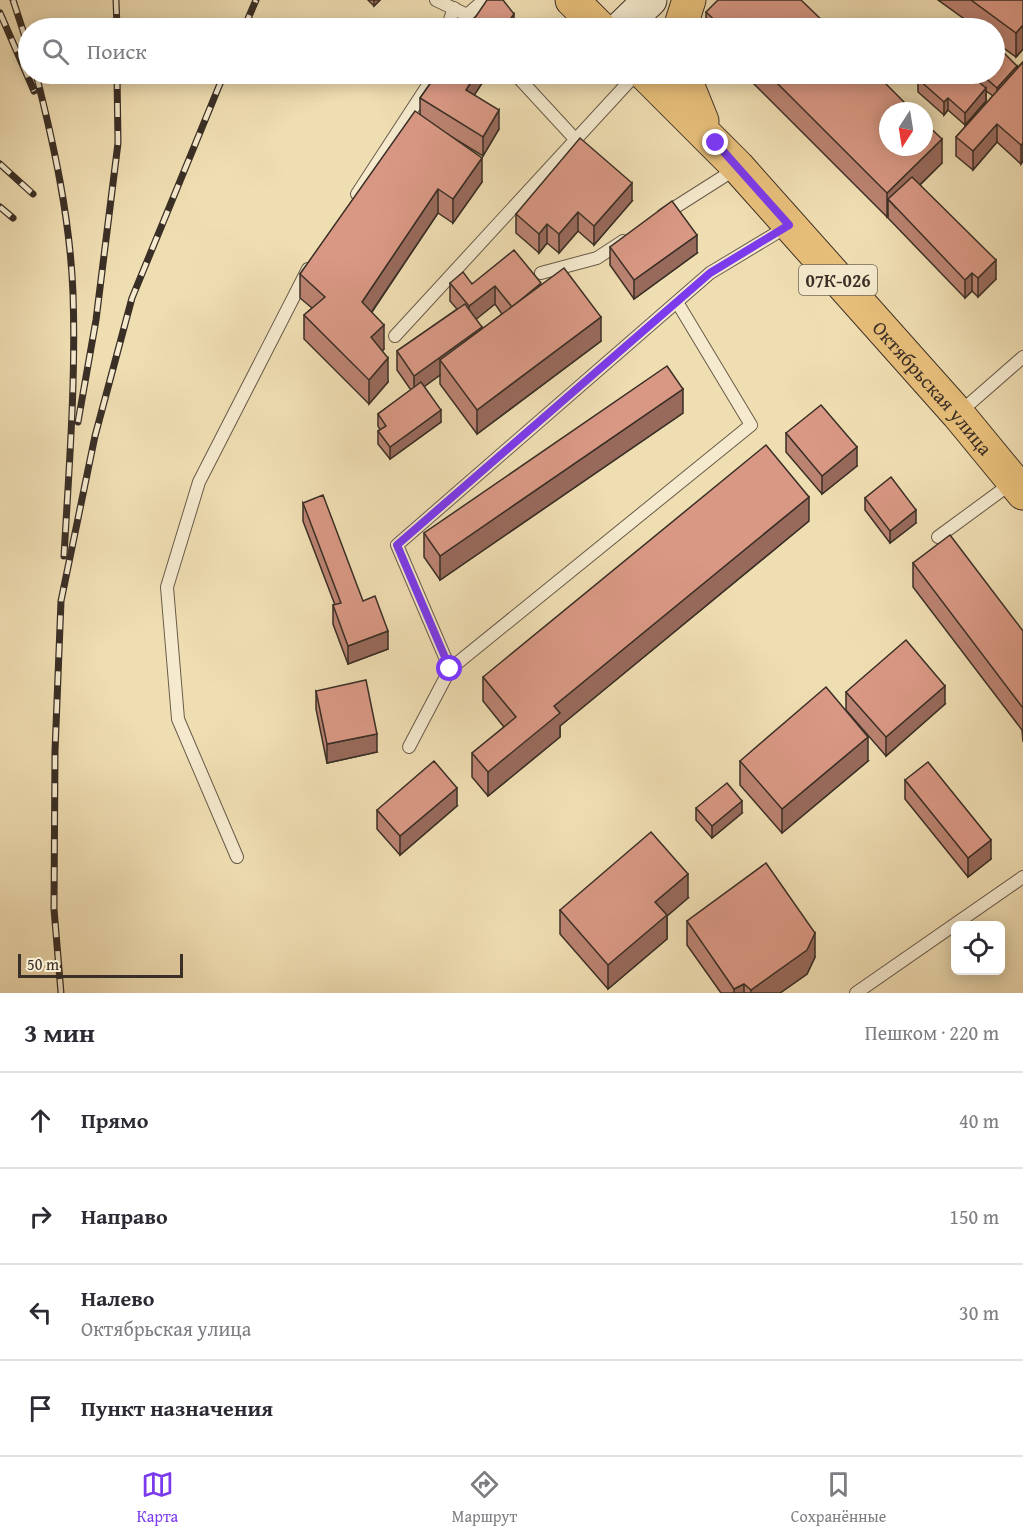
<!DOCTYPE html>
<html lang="ru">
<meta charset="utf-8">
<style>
body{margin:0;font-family:"Gentium Book Plus",serif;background:#f7f7f7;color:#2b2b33}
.controls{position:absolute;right:18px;bottom:18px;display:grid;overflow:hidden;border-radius:9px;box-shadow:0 3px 15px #0003}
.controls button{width:54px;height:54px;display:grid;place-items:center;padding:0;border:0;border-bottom:2px solid #e1e1e2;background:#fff;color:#2b2b33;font:30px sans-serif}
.compass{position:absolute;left:879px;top:102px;width:54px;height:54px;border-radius:50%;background:#fff;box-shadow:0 3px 15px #0003;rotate:192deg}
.scale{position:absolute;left:18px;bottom:15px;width:165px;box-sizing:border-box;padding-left:6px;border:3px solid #3a2f26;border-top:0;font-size:16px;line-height:21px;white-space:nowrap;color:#3a2f26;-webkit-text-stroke:4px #f5eace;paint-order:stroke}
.stop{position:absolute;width:18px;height:18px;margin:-14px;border:4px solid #7c3aed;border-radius:50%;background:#fff}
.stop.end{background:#7c3aed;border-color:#fff;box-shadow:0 2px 6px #0008}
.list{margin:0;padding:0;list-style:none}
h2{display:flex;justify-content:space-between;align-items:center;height:78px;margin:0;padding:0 24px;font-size:26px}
h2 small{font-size:20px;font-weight:400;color:#7c7c81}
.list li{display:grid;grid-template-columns:39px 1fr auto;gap:18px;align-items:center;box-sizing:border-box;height:96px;padding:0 24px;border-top:2px solid #e1e1e2}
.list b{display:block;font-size:22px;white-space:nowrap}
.list p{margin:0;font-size:20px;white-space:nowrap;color:#7c7c81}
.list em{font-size:20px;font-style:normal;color:#7c7c81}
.icon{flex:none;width:33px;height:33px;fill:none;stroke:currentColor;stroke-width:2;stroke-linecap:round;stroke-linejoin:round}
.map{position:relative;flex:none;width:1023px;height:993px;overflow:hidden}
.search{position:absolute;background:#fff;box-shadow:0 3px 15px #0003;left:18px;right:18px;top:18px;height:66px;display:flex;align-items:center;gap:15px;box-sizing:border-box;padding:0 21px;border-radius:33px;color:#7c7c81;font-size:22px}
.sheet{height:462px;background:#fff}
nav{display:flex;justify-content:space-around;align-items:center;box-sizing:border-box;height:84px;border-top:2px solid #e1e1e2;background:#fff;font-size:16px;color:#7c7c81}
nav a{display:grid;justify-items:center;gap:3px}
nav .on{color:#7c3aed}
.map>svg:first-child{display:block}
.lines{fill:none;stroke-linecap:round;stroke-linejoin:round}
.lane-casing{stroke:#685b49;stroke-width:14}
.secondary-casing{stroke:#3a2f26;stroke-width:35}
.primary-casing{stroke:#3a2f26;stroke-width:35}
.lane{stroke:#f5eace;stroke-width:12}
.secondary{stroke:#f5eace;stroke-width:33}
.primary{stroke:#e8bf7a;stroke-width:33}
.rail-casing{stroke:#3a2f26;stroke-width:7}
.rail{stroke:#f5eace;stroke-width:4.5;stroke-dasharray:14;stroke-linecap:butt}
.wall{fill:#bb8372;stroke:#3a2f26;stroke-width:1.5;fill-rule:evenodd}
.shaded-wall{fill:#986a5c;stroke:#3a2f26;stroke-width:1.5}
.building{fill:#d99884;stroke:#3a2f26;stroke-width:1.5}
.route{stroke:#7c3aed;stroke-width:8}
.labels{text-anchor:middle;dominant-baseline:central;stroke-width:4.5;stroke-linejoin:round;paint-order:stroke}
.shield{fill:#f5eace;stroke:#726758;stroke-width:1.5}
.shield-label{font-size:18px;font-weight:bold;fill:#3a2f26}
.street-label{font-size:20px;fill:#3a2f26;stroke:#f5eace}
</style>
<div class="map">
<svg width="1023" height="993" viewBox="0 0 1023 993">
<rect width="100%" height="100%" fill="#f0deb3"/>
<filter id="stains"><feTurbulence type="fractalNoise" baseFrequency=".00333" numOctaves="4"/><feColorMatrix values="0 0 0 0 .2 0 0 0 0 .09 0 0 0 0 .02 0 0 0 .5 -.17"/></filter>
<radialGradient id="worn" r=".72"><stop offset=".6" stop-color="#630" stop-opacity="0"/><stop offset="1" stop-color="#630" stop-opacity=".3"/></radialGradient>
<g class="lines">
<!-- lane casing -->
<g class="lane-casing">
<g id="lane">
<polyline points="436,0 467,15 484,0"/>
<polyline points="447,28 454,8"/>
<polyline points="516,75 575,139"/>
<polyline points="357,194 430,82 433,74"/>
<polyline points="663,215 737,168"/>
<polyline points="541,273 597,258 623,241"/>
<polyline points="677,302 751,425 450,669 397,545 710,273 788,226"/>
<polyline points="395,336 636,74"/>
<polyline points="959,413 1023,357"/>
<polyline points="938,537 1013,482"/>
<polyline points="409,747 450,669"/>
<polyline points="237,857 178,719 167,587 199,482 308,269"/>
<polyline points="856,993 1023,877"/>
</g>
</g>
<!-- secondary casing -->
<g class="secondary-casing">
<polyline id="secondary" points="621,28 650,0"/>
</g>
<!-- primary casing -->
<g class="primary-casing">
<g id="primary">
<polyline points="572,0 600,28"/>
<polyline points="680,28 689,0"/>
<path id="s1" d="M645 74 738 167 958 414 1023 493"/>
<polyline points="683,74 702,121"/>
</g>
</g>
<!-- lane -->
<use href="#lane" class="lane"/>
<!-- secondary -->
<use href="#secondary" class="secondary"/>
<!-- primary -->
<use href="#primary" class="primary"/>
<!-- rail casing -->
<g class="rail-casing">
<g id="rail">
<polyline points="13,0 28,46"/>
<polyline points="116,0 117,28"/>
<polyline points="0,13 34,91"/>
<polyline points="244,28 256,0"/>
<path d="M36 74C54 145 70 218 73 293 76 380 69 468 64 556"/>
<polyline points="0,164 33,194"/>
<polyline points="0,207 13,218"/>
<polyline points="78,422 96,320 118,143 117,74"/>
<polyline points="61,993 54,909 55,751 61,601 95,436 132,298 224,74"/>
</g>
</g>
<!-- rail -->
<use href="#rail" class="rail"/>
</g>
<!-- wall -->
<g class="wall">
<polygon points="368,0 380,0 374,6"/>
<polygon points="938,0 1023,0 1023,49 1016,57 994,41 994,28 977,28"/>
<polygon points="706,12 830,28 706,28"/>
<polygon points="998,60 1017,68 1023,62 1023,161 1021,164 997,142 973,170 956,156 956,137 993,96 986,91 986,101 965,125 948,110 944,115 918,92 918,79 980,83 980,74 994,74"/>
<polygon points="437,74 488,74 474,95 499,129 483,156 447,134 482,182 453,223 438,213 372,312 384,349 382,351 388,382 369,404 304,339 304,315 312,308 300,298 300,274 420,115 420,98"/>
<polygon points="744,74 876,74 942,163 920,185 996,279 978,297 972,291 965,298 888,218 888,216 887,217"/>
<polygon points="632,201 594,245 578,231 559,253 547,243 539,253 516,233 516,214"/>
<polygon points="610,247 697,253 634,299 610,265"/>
<path d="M450 283 541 285 601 341 477 434 440 384V375L424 386 441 422 390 459 378 444V431L380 430 378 426V414L411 390 397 370V351L457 309 450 301ZM495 304 502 314 482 329 476 319Z"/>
<polygon points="683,413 440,580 424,557 424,533"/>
<polygon points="786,433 857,466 822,494 786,452"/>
<polygon points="865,498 916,523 890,543 865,510"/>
<polygon points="303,503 363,601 388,649 348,664 333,624 333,605 335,605 303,521"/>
<polygon points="809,521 560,726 560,737 488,796 472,777 472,753 504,727 483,701 483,677"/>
<polygon points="913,563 1023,631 1023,742 1022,730 913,587"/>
<polygon points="316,691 377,752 327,763 316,709"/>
<polygon points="846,692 945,704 886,756 846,710"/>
<polygon points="740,761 868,761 782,833 740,785"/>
<polygon points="905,780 991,859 968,877 905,799"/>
<polygon points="457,806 400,855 377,829 377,810"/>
<polygon points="696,808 742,813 712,838 696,820"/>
<polygon points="688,898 667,916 667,939 608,989 560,934 560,910"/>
<polygon points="687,921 815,957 807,974 780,993 721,993 687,945"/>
</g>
<!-- shaded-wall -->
<g class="shaded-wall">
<polygon points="374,0 380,0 374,6"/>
<polygon points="514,14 514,28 504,28"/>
<polygon points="1023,25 1023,49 1016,57 1016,33"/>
<polygon points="1017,66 1017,78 997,100 997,88"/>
<polygon points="476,74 488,74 466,108 466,90"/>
<polygon points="986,88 986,101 965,125 965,113"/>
<polygon points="948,98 948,110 944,115 944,102"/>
<polygon points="499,110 499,129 483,156 483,137"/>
<polygon points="997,124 997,142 973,170 973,151"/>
<polygon points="942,139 942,163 896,208 888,199 888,216 887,217 887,193"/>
<polygon points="1023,143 1023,161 1021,164 1021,145"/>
<polygon points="482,158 482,182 453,223 453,199"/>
<polygon points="632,183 632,201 594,245 594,226"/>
<polygon points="438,189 438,213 362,326 362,302"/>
<polygon points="578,212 578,231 559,253 559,234"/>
<polygon points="547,224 547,243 539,253 539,234"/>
<polygon points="697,235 697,253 634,299 634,280"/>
<polygon points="996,260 996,279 978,297 978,278"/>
<polygon points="972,273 972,291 965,298 965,280"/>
<polygon points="495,286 495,304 469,325 469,306"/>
<polygon points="601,317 601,341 477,434 477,410"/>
<polygon points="384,325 384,349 371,361 371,337"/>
<polygon points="482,327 482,346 440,360 440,375 414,394 414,376"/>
<polygon points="388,358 388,382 369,404 369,380"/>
<polygon points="683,389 683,413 440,580 440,556"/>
<polygon points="441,410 441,422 390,459 390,447"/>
<polygon points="857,447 857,466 822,494 822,476"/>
<polygon points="809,497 809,521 560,726 560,737 488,796 488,772 554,706"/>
<polygon points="916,510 916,523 890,543 890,531"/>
<polygon points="388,631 388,649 348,664 348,646"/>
<polygon points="945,686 945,704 886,756 886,737"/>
<polygon points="377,734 377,752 327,763 327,744"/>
<polygon points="868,737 868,761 782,833 782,809"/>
<polygon points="457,788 457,806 400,855 400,836"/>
<polygon points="742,801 742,813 712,838 712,826"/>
<polygon points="991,840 991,859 968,877 968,858"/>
<polygon points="688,874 688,898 667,916 667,939 608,989 608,965 655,902"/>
<polygon points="815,933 815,957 807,974 780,993 751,993 751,990"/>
<polygon points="744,984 744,993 734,993 734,989"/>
</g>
<!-- building -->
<g class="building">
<polygon points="487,0 503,0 514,14 504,28 468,28"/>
<polygon points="718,0 801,0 830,28 723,28 706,12"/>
<polygon points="971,0 1023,0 1023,25 1016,33"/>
<polygon points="1004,53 1017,66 997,88 981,74 994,74 994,57 998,60"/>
<polygon points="1023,62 1023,143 1021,145 997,124 973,151 956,137"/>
<polygon points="437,74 476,74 466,90 499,110 483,137 420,98"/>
<polygon points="768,74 876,74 913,111 888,111 888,147 924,147 924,122 942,139 887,193"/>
<polygon points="922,74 969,74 986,88 965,113 948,98 944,102 918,79"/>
<polygon points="415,111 482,158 453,199 438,189 362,302 384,325 371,337 388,358 369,380 304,315 325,297 300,274"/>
<polygon points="580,138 632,183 594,226 578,212 559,234 547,224 539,234 516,214"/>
<polygon points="912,177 996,260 978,278 972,273 965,280 888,199"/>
<polygon points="672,201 697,235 634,280 610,247"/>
<polygon points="514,250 541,283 512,307 495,286 469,306 450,283 463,272 472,284"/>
<polygon points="564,268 601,317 477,410 440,360"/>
<polygon points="465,304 482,327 414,376 397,351"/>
<polygon points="667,366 683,389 440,556 424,533"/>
<polygon points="421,382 441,410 390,447 378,431 386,426 378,414"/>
<polygon points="821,405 857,447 822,476 786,433"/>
<polygon points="766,445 809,497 554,706 560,713 488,772 472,753 516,717 483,677"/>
<polygon points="891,477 916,510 890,531 865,498"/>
<polygon points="323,495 363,601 375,596 388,631 348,646 333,605 341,603 303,503"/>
<polygon points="950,535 1023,631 1023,708 913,563"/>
<polygon points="906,640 945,686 886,737 846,692"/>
<polygon points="366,680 377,734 327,744 316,691"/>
<polygon points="826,687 868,737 782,809 740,761"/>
<polygon points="434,761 457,788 400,836 377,810"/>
<polygon points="928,762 991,840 968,858 905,780"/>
<polygon points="727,783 742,801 712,826 696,808"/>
<polygon points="651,832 688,874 655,902 667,915 608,965 560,910"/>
<polygon points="766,863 815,933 807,950 751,990 744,984 734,989 687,921"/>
</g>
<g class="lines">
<!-- route -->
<polyline class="route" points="450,669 397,545 710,273 789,225 716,143"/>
</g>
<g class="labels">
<!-- shield labels -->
<rect class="shield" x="799" y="265" width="78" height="30" rx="4.5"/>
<g class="shield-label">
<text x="838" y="280">07К-026</text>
</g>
<!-- street labels -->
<g class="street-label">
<text stroke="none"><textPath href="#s1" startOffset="426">Октябрьская улица</textPath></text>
</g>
</g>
<rect width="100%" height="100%" filter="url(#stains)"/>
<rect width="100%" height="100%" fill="url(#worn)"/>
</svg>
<div class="controls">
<button><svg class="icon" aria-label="locate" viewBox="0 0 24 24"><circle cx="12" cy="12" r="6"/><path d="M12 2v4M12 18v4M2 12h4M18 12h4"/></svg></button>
</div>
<svg class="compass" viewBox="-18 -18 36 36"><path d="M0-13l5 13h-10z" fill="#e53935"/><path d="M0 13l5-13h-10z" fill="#7c7c81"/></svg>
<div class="scale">50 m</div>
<div class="stop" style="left:450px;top:669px"></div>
<div class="stop end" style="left:716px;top:143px"></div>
<div class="search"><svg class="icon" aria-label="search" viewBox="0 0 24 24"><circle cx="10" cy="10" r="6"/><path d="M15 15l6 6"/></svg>Поиск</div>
</div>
<section class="sheet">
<h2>3 мин<small>Пешком · 220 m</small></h2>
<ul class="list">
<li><svg class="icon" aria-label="ahead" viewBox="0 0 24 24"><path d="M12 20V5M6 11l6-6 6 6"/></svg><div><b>Прямо</b></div><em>40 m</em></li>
<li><svg class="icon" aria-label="right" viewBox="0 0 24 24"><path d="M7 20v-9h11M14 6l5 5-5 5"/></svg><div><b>Направо</b></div><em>150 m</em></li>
<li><svg class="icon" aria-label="left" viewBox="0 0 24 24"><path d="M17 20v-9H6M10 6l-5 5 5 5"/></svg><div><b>Налево</b><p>Октябрьская улица</p></div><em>30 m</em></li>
<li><svg class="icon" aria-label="arrive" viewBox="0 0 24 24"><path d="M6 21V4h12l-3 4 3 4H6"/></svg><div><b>Пункт назначения</b></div></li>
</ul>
</section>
<nav>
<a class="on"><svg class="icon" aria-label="map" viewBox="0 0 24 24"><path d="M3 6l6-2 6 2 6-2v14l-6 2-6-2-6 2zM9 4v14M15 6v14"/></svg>Карта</a>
<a><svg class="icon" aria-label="directions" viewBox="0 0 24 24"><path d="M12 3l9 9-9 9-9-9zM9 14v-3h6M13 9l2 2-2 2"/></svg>Маршрут</a>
<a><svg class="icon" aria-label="saved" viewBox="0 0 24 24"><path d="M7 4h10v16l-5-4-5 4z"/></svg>Сохранённые</a>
</nav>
